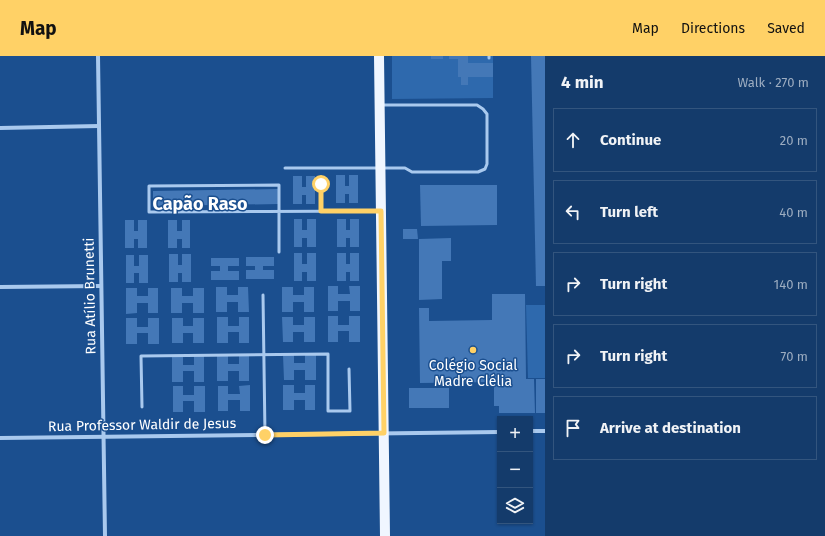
<!DOCTYPE html>
<meta charset="utf-8">
<style>
body{margin:0;font-family:"Fira Sans",sans-serif;background:#214673;color:#f1f3f6}
.controls{position:absolute;right:12px;bottom:12px;display:grid;overflow:hidden;border-radius:0px;box-shadow:0 1px 3px #0004}
.controls button{width:36px;height:36px;display:grid;place-items:center;padding:0;border:0;border-bottom:1px solid #33557e;background:#143b6b;color:#f1f3f6;font:20px sans-serif}
.stop{position:absolute;width:12px;height:12px;margin:-9px;border:3px solid #ffd166;border-radius:50%;background:#fff}
.stop.end{background:#ffd166;border-color:#fff;box-shadow:0 1px 4px #0008}
.list{margin:0;padding:0;list-style:none}
h2{display:flex;justify-content:space-between;align-items:center;height:52px;margin:0;padding:0 16px;font-size:17px}
h2 small{font-size:13px;font-weight:400;color:#9dadc1}
.list li{display:grid;grid-template-columns:26px 1fr auto;gap:12px;align-items:center;box-sizing:border-box;height:64px;margin:0 8px 8px;padding:0 8px;border:1px solid #33557e;border-radius:0px}
.list b{display:block;font-size:15px;white-space:nowrap}
.list em{font-size:13px;font-style:normal;color:#9dadc1}
.icon{flex:none;width:22px;height:22px;fill:none;stroke:currentColor;stroke-width:2;stroke-linecap:round;stroke-linejoin:round}
.map{position:relative;flex:none;width:545px;height:480px;overflow:hidden}
header{display:flex;align-items:center;gap:24px;box-sizing:border-box;height:56px;padding:0 20px;background:#ffd166;color:#111}
header strong{font-size:19px}
nav{display:flex;gap:22px;margin-inline-start:auto;font-size:14px}
main{display:flex}
aside{flex:1;background:#143b6b}
.map>svg:first-child{display:block}
.green{fill:#2e69ad}
.building{fill:#4478b7}
.lines{fill:none;stroke-linecap:round;stroke-linejoin:round}
.lane{stroke:#a9c9ee;stroke-width:3}
.street{stroke:#a9c9ee;stroke-width:4}
.primary{stroke:#f0f6ff;stroke-width:10}
.route{stroke:#ffd166;stroke-width:5}
.poi-dot{fill:#ffd166;stroke:#1b4f8f;stroke-width:1.5}
.labels{text-anchor:middle;dominant-baseline:central;stroke-width:3;stroke-linejoin:round;paint-order:stroke}
.street-label{font-size:14px;fill:#fff;stroke:#1b4f8f}
.poi-label{font-size:14px;fill:#fff;stroke:#1b4f8f}
.district-label{font-size:18px;font-weight:bold;fill:#fff;stroke:#1b4f8f}
</style>
<header>
<strong>Map</strong>
<nav><a>Map</a><a>Directions</a><a>Saved</a></nav>
</header>
<main>
<div class="map">
<svg width="545" height="480" viewBox="0 0 545 480">
<rect width="100%" height="100%" fill="#1b4f8f"/>
<!-- green -->
<g class="green">
<polygon points="392,0 493,0 493,42 392,43"/>
<polygon points="526,249 545,249 545,322 528,322"/>
</g>
<!-- building -->
<g class="building">
<rect x="431" y="0" width="12" height="3"/>
<polygon points="449,0 468,0 468,7 493,7 493,21 468,21 468,29 461,29 461,21 458,21 458,3 449,3"/>
<polygon points="531,0 545,0 545,230 536,230"/>
<polygon points="336,119 345,119 345,130 349,130 349,119 358,119 358,147 349,147 349,138 345,138 345,147 336,147"/>
<polygon points="293,120 302,120 302,131 306,131 306,120 315,120 315,148 306,148 306,139 302,139 302,148 293,148"/>
<polygon points="420,129 497,129 497,169 421,170"/>
<polygon points="278,133 278,148 153,150 153,135"/>
<polygon points="294,163 302,163 302,174 307,174 307,163 316,163 316,191 307,191 307,182 302,182 302,191 294,191"/>
<polygon points="337,163 346,163 346,174 350,174 350,163 359,163 359,191 350,191 350,182 346,182 346,191 337,191"/>
<polygon points="125,164 134,164 134,175 138,175 138,164 147,164 147,192 138,192 138,183 134,183 134,192 125,192"/>
<polygon points="168,164 177,164 177,175 182,175 182,164 190,164 190,192 182,192 182,183 177,183 177,192 168,192"/>
<polygon points="403,173 417,173 418,183 403,183"/>
<polygon points="451,182 451,205 442,205 442,243 419,244 419,183"/>
<polygon points="294,197 302,197 302,208 307,208 307,197 316,197 316,225 307,225 307,216 302,216 302,225 294,225"/>
<polygon points="337,197 346,197 346,208 350,208 350,197 359,197 359,225 350,225 350,216 346,216 346,225 337,225"/>
<polygon points="169,198 178,198 178,209 182,209 182,198 191,198 191,226 182,226 182,217 178,217 178,226 169,226"/>
<polygon points="126,199 134,199 134,210 139,210 139,199 148,199 148,227 139,227 139,217 134,217 134,227 126,227"/>
<polygon points="246,201 274,201 274,210 263,210 263,214 274,214 274,223 246,223 246,214 255,214 255,210 246,210"/>
<polygon points="211,202 239,202 239,210 228,210 228,215 239,215 239,224 211,224 211,215 220,215 220,210 211,210"/>
<polygon points="328,230 338,230 338,238 350,238 349,230 360,230 360,255 350,255 350,245 338,245 338,255 328,255"/>
<polygon points="216,231 227,231 227,239 238,239 238,231 248,231 249,256 238,256 238,246 227,246 227,256 216,256"/>
<polygon points="282,231 293,231 293,239 304,239 304,231 314,231 314,256 304,256 304,246 293,246 293,256 282,256"/>
<polygon points="126,232 137,232 137,240 148,240 148,232 158,232 158,257 148,257 148,247 137,247 137,257 126,258"/>
<polygon points="171,232 182,232 182,240 193,240 193,232 204,232 204,257 193,257 193,247 182,247 182,257 171,257"/>
<polygon points="492,238 525,238 526,323 534,323 535,357 499,357 499,350 494,350 494,326 420,327 419,252 429,252 429,265 492,264"/>
<polygon points="328,260 338,260 338,269 349,269 349,260 360,260 360,286 349,286 349,275 338,275 338,286 328,286"/>
<polygon points="217,261 228,261 228,270 239,270 239,261 249,261 249,287 239,287 239,276 228,276 228,287 217,287"/>
<polygon points="282,261 293,261 293,269 304,269 304,261 315,261 315,286 304,286 304,276 293,276 293,286 283,286"/>
<polygon points="126,262 137,262 137,271 148,271 148,262 159,262 159,288 148,288 148,277 137,277 137,288 126,288"/>
<polygon points="172,262 183,262 183,270 193,270 193,262 204,262 204,287 193,287 193,277 183,277 183,287 172,287"/>
<polygon points="283,299 294,299 294,307 305,307 305,299 316,299 316,324 305,324 305,314 294,314 294,324 284,324"/>
<polygon points="172,300 183,300 183,309 194,309 194,300 204,300 204,326 194,326 194,315 183,315 183,326 172,326"/>
<polygon points="217,300 228,300 228,308 239,308 239,300 249,300 249,325 239,325 239,315 228,315 228,325 217,325"/>
<rect x="536" y="323" width="9" height="34"/>
<polygon points="250,329 250,355 240,355 240,344 228,344 228,355 218,355 218,330 228,330 228,338 240,338 239,330"/>
<polygon points="283,329 294,329 294,337 305,337 305,329 315,329 315,354 305,354 305,344 294,344 294,354 283,354"/>
<polygon points="173,330 183,330 183,339 194,339 194,330 205,330 205,356 194,356 194,345 183,345 183,356 173,356"/>
<rect x="409" y="332" width="40" height="20"/>
</g>
<g class="lines">
<!-- lane -->
<g class="lane">
<polyline points="489,0 489,2"/>
<polyline points="285,112 405,112 412,116 478,116 485,113 487,108 487,58 483,53 477,49 382,49"/>
<polyline points="321,128 321,155"/>
<path d="M279 196V129L149 130V156C226 156 303 155 380 155"/>
<polyline points="263,239 265,379"/>
<polyline points="142,351 141,300 328,298 328,355 350,355 349,313"/>
</g>
<!-- street -->
<g class="street">
<polyline points="98,0 105,480"/>
<polyline points="0,72 99,70"/>
<polyline points="0,231 101,230"/>
<polyline points="530,375 545,375"/>
<polyline points="0,382 500,376"/>
</g>
<!-- primary -->
<polyline class="primary" points="379,0 385,480"/>
</g>
<g class="lines">
<!-- route -->
<polyline class="route" points="265,379 384,377 381,155 321,155 321,128"/>
</g>
<!-- markers -->
<circle class="poi-dot" cx="473" cy="294" r="4"/>
<g class="labels">
<!-- street labels -->
<g class="street-label">
<text transform="translate(90 240) rotate(-91)">Rua Atílio Brunetti</text>
<text transform="translate(142 369) rotate(-1)">Rua Professor Waldir de Jesus</text>
</g>
<!-- poi labels -->
<g class="poi-label">
<text x="473" y="309">Colégio Social<tspan x="473" dy="16">Madre Clélia</tspan></text>
</g>
<!-- district labels -->
<g class="district-label">
<text x="200" y="148">Capão Raso</text>
</g>
</g>
</svg>
<div class="controls">
<button>+</button>
<button>−</button>
<button><svg class="icon" aria-label="layers" viewBox="0 0 24 24"><path d="M12 4l9 5-9 5-9-5zM3 14l9 5 9-5"/></svg></button>
</div>
<div class="stop" style="left:321px;top:128px"></div>
<div class="stop end" style="left:265px;top:379px"></div>
</div>
<aside>
<h2>4 min<small>Walk · 270 m</small></h2>
<ul class="list">
<li><svg class="icon" aria-label="ahead" viewBox="0 0 24 24"><path d="M12 20V5M6 11l6-6 6 6"/></svg><div><b>Continue</b></div><em>20 m</em></li>
<li><svg class="icon" aria-label="left" viewBox="0 0 24 24"><path d="M17 20v-9H6M10 6l-5 5 5 5"/></svg><div><b>Turn left</b></div><em>40 m</em></li>
<li><svg class="icon" aria-label="right" viewBox="0 0 24 24"><path d="M7 20v-9h11M14 6l5 5-5 5"/></svg><div><b>Turn right</b></div><em>140 m</em></li>
<li><svg class="icon" aria-label="right" viewBox="0 0 24 24"><path d="M7 20v-9h11M14 6l5 5-5 5"/></svg><div><b>Turn right</b></div><em>70 m</em></li>
<li><svg class="icon" aria-label="arrive" viewBox="0 0 24 24"><path d="M6 21V4h12l-3 4 3 4H6"/></svg><div><b>Arrive at destination</b></div></li>
</ul>
</aside>
</main>
